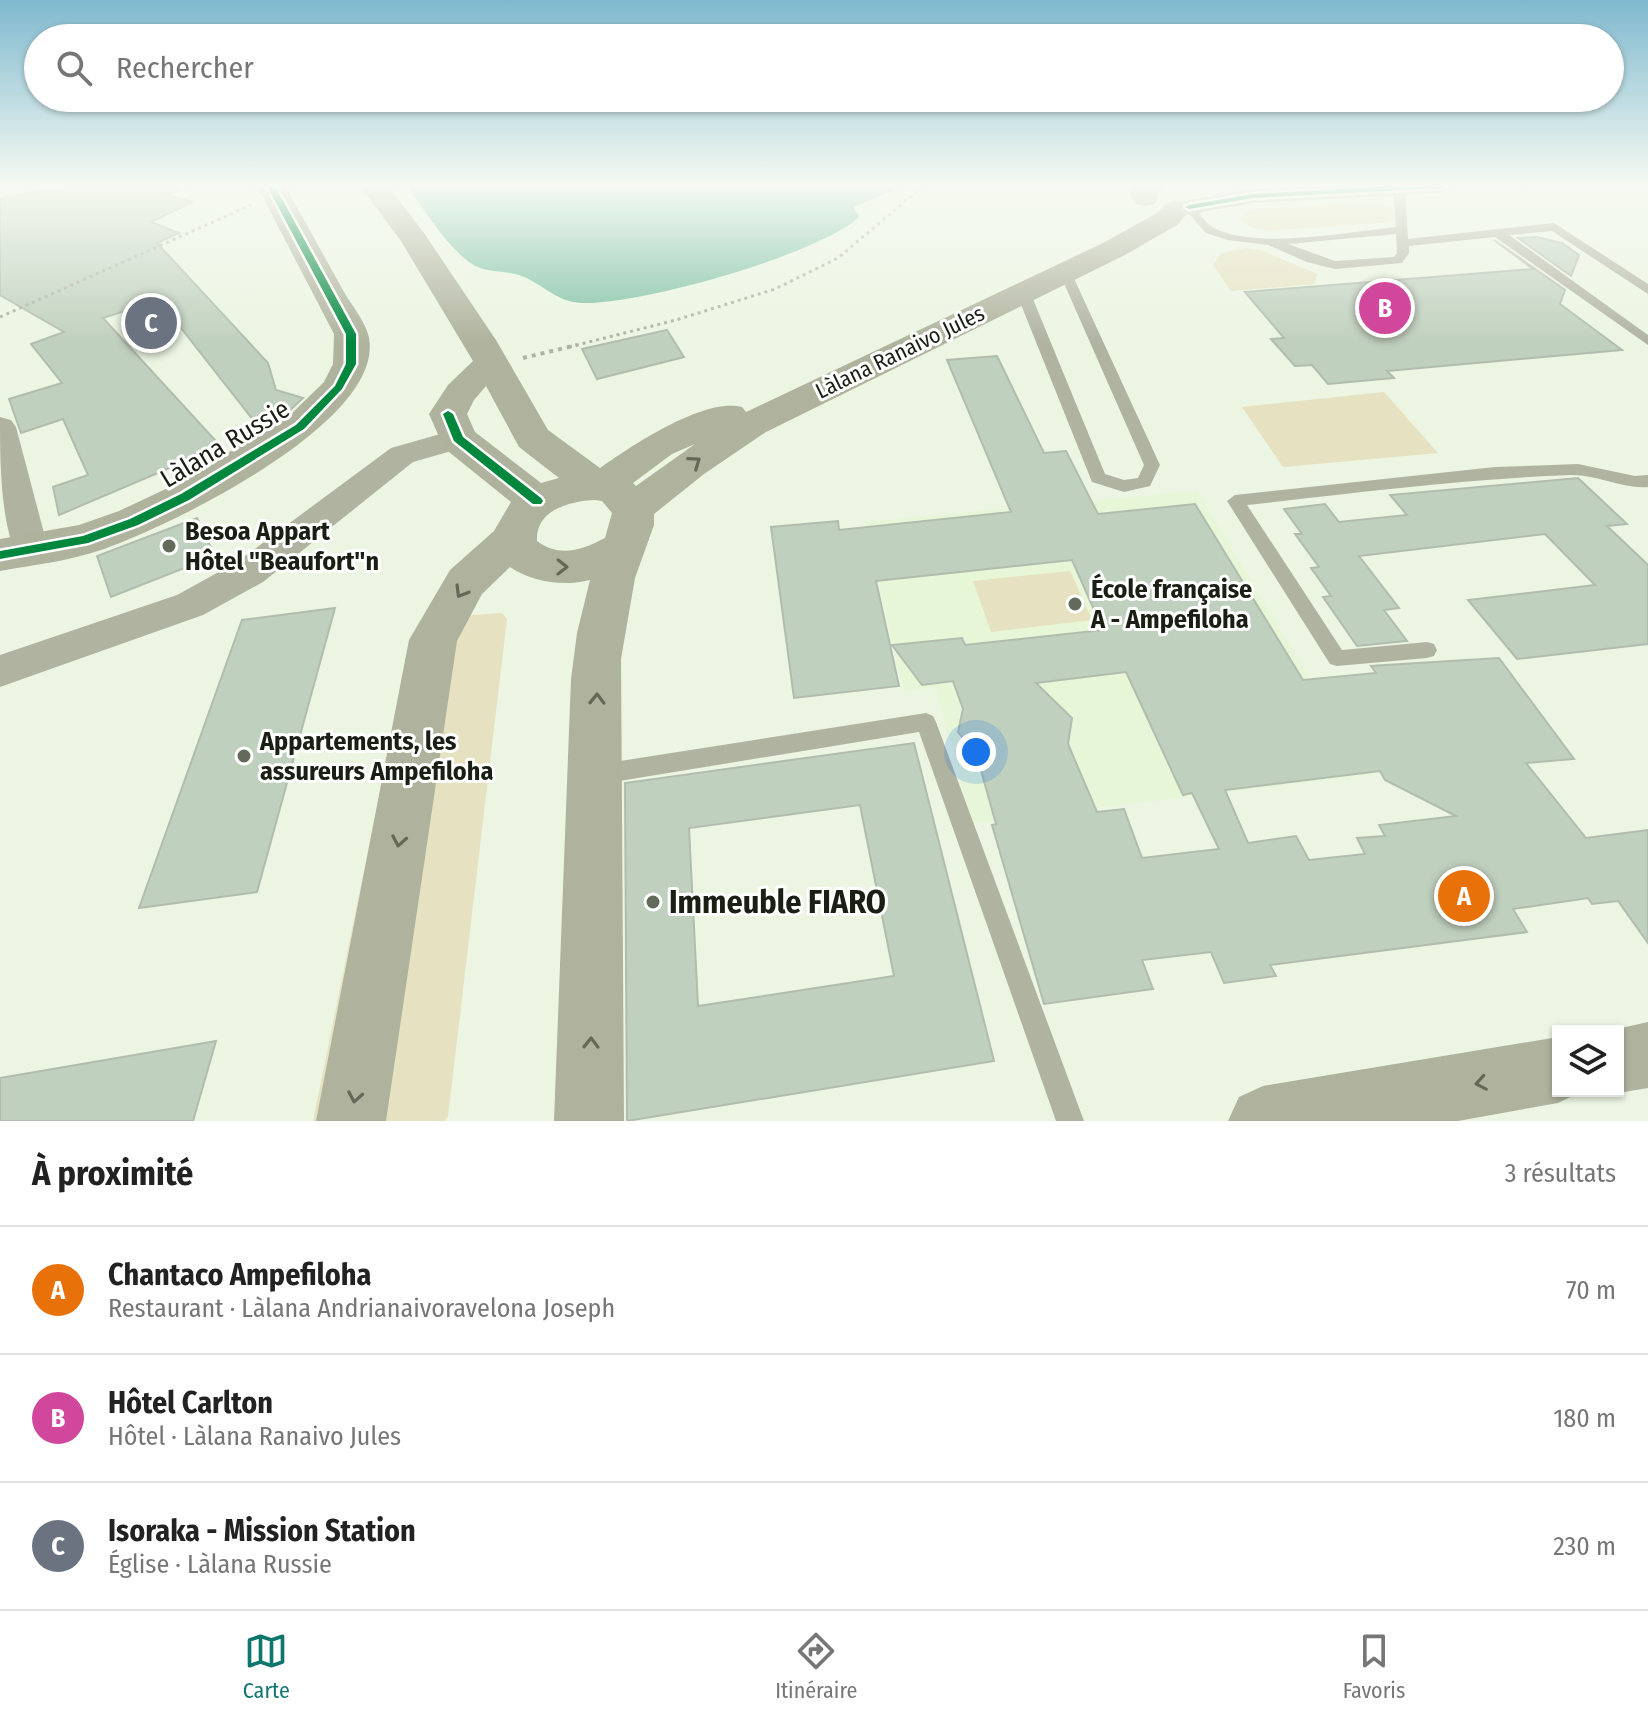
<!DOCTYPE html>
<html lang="fr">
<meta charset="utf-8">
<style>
body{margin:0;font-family:"Fira Sans Condensed",sans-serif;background:#f6f6f6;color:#222}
.controls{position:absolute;right:24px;bottom:24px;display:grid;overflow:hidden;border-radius:0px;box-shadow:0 2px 6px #0004}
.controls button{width:72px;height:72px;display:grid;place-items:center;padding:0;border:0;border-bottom:2px solid #e0e0e0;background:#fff;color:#222;font:40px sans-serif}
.you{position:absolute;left:976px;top:752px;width:28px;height:28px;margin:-20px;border:6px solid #fff;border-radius:50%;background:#1a73e8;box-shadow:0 0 0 12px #1a73e833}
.badge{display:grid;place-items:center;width:52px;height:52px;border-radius:50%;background:#0f766e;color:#fff;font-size:26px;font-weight:700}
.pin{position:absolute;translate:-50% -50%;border:4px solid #fff;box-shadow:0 2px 8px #0006}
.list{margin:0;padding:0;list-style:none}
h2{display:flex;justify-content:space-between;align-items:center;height:104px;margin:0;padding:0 32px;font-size:34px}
h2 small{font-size:26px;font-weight:400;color:#767676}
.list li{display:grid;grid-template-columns:52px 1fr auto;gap:24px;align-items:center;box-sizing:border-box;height:128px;padding:0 32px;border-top:2px solid #e0e0e0}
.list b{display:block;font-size:30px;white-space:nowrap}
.list p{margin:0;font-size:26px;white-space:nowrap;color:#767676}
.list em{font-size:26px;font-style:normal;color:#767676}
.icon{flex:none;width:44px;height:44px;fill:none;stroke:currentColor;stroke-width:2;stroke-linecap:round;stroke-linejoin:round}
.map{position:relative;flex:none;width:1648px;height:1121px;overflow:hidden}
.search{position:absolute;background:#fff;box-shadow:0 2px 6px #0004;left:24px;right:24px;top:24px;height:88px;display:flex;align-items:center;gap:20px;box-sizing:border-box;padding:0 28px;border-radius:44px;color:#767676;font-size:30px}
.sheet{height:488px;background:#fff}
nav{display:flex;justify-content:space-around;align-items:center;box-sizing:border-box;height:112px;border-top:2px solid #e0e0e0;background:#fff;font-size:22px;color:#767676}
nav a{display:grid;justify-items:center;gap:4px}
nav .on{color:#0f766e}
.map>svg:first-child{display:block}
.built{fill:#e6f6d6}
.green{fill:#e6e1c0}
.water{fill:#82c1a7}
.building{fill:#c0d0be;stroke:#b1bcae;stroke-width:2;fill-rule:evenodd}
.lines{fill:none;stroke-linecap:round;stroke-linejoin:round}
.path-far1{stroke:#afb3a3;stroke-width:3;stroke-dasharray:3 4;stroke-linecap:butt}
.path{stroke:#afb3a3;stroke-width:4;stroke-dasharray:4 5;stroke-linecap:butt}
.lane{fill:#b1b3a1;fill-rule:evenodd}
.street{fill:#b1b3a1;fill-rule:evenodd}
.secondary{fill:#afb29c;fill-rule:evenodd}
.cycleway-casing{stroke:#fff;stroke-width:5}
.cycleway{fill:#00873e;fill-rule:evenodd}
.oneway{stroke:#646858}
.poi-dot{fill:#626a5b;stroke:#fff;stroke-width:3}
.labels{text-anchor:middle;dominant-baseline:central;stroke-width:6;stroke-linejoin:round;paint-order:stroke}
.far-street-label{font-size:22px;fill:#191f13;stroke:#fff}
.street-label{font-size:26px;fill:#191f13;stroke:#fff}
.poi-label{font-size:26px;font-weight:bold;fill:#191f13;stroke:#fff;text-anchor:start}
.near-poi-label{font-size:32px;font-weight:bold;fill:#191f13;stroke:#fff;text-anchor:start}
</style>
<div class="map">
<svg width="1648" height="1121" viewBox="0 0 1648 1121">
<rect width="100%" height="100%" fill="#ebf5e2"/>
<!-- built -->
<polygon class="built" points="1197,491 1368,775 971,823 936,687 904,691 865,522"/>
<!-- green -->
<g class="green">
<polygon points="1372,201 1391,206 1396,215 1391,221 1381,223 1268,231 1250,227 1240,220 1246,212 1255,209"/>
<polygon points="1245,248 1260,250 1318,274 1314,284 1231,291 1213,265 1221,253"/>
<polygon points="1384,392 1438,453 1283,467 1242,407"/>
<polygon points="1070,571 1092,620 991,632 973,581"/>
<polygon points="502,613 507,619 448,1116 445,1121 313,1121 412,634 432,618"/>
</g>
<!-- water -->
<path class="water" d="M407 186H904L854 207 859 217C818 255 639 305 582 303 554 302 540 280 515 274 498 270 484 273 469 262 446 245 424 209 407 186Z"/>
<!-- building -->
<g class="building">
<polygon points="67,186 185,186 167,195 192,202 151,222 179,233 157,243 268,363 276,390 303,398 285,415 261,430 159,300 103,318 225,451 194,467 186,461 59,515 53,487 88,475 63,419 21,433 9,399 62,383 31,344 64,332 0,295 0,199 32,192 62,190"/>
<polygon points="1536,237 1562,243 1579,255 1571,276 1518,238"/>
<polygon points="1494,240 1565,290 1560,304 1622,350 1387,371 1394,378 1328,384 1312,365 1295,366 1271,339 1284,338 1245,292 1533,269"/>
<polygon points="667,330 684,357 597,379 582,349"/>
<path d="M997 356 1044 453 1066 451 1098 514 1195 504 1303 680 1376 673 1371 666 1499 658 1574 759 1526 763 1586 838 1648 830V943L1618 901 1592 904 1588 898 1513 909 1527 932 1270 965 1276 976 1224 983 1211 952 1142 960 1153 989 1044 1004 992 825 996 824 977 756 958 732 963 709 953 681 922 685 892 645 962 638 965 645 1103 630 1072 560 876 581 899 686 794 698 771 527 838 521 839 530 1011 512 947 360ZM1126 672 1183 795 1192 793 1219 849 1142 858 1124 809 1097 812 1068 744 1072 718 1036 683ZM1380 771 1385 780 1456 816 1379 825 1385 836 1357 838 1365 854 1309 860 1296 836 1248 843 1225 790Z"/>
<polygon points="1578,478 1627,524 1607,526 1648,565 1648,644 1517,659 1468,600 1595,585 1545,534 1359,556 1399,608 1384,610 1407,641 1357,646 1323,597 1331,596 1311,568 1319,567 1295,534 1302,534 1284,509 1325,504 1339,522 1407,515 1390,495"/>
<polygon points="197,518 215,556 111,597 97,556"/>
<polygon points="335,608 257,892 139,908 242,620"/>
<path d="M914 743 994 1061 627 1121 625 783ZM860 805 894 976 698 1006 689 828Z"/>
<polygon points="216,1041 193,1121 0,1121 0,1078"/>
</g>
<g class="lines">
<!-- path-far1 -->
<g class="path-far1">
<polyline points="0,317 251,205"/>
<polyline points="569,347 676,320 775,289 838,258 923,186"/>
</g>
<!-- path -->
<polyline class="path" points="523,358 577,345"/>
<!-- lane -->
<g class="lane">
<path d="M1401 186 1405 189 1408 239 1554 223 1648 284V294L1552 231 1509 235 1648 335V345L1495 237 1409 246V253L1402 263 1335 269 1307 262 1268 245 1228 240 1206 233 1183 207 1193 205C1199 212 1205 223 1214 228 1256 250 1349 232 1396 227L1393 189ZM1396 234 1397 253 1394 257 1335 261 1288 244Z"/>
<polygon points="1065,268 1071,272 1160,465 1150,486 1124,492 1092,482 1016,292 1023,288 1030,292 1105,474 1124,480 1138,478 1144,465 1059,272"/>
<path d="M1578 464 1635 476 1648 475V487C1621 489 1596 474 1570 475 1462 479 1354 493 1247 505L1342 650 1427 642 1434 644 1437 650 1434 656 1427 658 1337 666 1330 664 1227 501 1235 495 1495 467Z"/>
<polygon points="926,713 933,716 936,722 1084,1121 1056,1121 919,732 601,784 593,781 590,774 593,767 601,764"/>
</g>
<!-- street -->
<g class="street">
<polygon points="1312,186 1453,186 1442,193 1253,203 1189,214 1181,212 1177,207 1181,202 1189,200 1253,189"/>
<path d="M0 417 11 420 16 427 49 552 44 561 31 565 18 561C0 519 0 463 0 417Z"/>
<polygon points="458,429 469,432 474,439 469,446 413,462 263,582 203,615 0,687 0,655 177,595 237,562 391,448"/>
</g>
<!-- secondary -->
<g class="secondary">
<path d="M257 186H285C305 221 324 256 344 292 351 304 364 320 368 334 392 420 166 528 101 550 69 561 33 565 0 571V539L79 525 119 511 170 487 287 418 324 382 333 364 334 334Z"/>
<path d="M360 186H388L424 233 496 340 548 430 600 468C631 446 704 397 742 407L746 412 1103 243 1157 213 1167 203 1177 201 1187 203 1191 209 1177 225 1125 255 766 432 704 474 654 514V525L635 578 621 659 624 1121H554L571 679 577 633 590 580C564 587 532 582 510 567L482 594 457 641 386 1121H316L409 640 450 570 494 531 511 502 444 448 429 414 448 385 473 361 401 241ZM486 386 519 447 559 478 541 483 475 432 467 414 474 400ZM695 444 636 486 633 483 672 454ZM595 500 602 501 612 513 605 538C582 550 560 558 537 541 535 510 570 501 595 500Z"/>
<polygon points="1133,186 1165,186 1158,194 1155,204 1145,206 1135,204 1129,191"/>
<polygon points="1648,1022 1648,1088 1618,1093 1613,1091 1618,1091 1618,1031 1608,1031"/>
<polygon points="1558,1037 1558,1091 1583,1091 1558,1103 1458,1121 1228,1121 1239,1097 1263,1086"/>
</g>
<!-- cycleway casing -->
<g class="cycleway-casing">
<g id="cycleway">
<polygon points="267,186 275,186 356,334 356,364 342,389 304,429 189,500 138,525 88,543 0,559 0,551 83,536 130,519 181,494 296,425 335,386 346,364 346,334"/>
<polygon points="1398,186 1446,186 1442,188 1253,198 1189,209 1185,207 1189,205 1253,194"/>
<polygon points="448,411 453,414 463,437 541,498 543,501 541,504 533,504 454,441 443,414"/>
</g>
</g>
<!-- cycleway -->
<use href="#cycleway" class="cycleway"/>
</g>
<!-- one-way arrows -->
<defs><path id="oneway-chevron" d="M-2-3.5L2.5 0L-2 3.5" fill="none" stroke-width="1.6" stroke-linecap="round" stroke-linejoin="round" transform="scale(2)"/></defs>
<g class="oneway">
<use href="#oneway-chevron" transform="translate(695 462) rotate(-35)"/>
<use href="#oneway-chevron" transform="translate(562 567) rotate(1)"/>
<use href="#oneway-chevron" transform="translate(461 592) rotate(121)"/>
<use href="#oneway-chevron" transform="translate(597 699) rotate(-89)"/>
<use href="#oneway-chevron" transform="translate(399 841) rotate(100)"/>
<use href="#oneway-chevron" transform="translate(591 1043) rotate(-89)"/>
<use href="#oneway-chevron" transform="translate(1481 1083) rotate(170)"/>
<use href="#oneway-chevron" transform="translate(355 1097) rotate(100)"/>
</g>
<!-- sky -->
<linearGradient id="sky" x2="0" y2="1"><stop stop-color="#7fb9ce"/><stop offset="0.54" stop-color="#f6faf2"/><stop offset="1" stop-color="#f6faf2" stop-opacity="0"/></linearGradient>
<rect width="1648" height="343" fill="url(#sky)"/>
<!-- markers -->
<g class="poi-dot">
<circle cx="169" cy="546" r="8"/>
<circle cx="1075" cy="604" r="8"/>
<circle cx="244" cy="756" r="8"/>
<circle cx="653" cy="902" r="8"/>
</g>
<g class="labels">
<!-- far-street labels -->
<g class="far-street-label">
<text transform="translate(900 352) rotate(-26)">Làlana Ranaivo Jules</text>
</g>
<!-- street labels -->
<g class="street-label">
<text transform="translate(225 444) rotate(-31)">Làlana Russie</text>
</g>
<!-- poi labels -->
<g class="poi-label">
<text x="185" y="531">Besoa Appart<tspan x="185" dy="30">Hôtel "Beaufort"n</tspan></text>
<text x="1091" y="589">École française<tspan x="1091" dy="30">A - Ampefiloha</tspan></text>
<text x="260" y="741">Appartements, les<tspan x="260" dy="30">assureurs Ampefiloha</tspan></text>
</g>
<!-- near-poi labels -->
<g class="near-poi-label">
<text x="669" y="902">Immeuble FIARO</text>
</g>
</g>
</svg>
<div class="controls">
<button><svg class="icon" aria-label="layers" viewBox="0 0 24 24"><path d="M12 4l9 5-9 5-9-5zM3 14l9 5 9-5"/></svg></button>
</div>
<div class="you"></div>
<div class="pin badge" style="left:1464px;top:896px;background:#e8710a">A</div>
<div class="pin badge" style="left:1385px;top:308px;background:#d1479c">B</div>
<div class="pin badge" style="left:151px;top:323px;background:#6b7280">C</div>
<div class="search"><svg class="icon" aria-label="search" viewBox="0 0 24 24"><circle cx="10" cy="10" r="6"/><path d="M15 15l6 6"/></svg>Rechercher</div>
</div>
<section class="sheet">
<h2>À proximité<small>3 résultats</small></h2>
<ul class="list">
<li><span class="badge" style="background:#e8710a">A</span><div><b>Chantaco Ampefiloha</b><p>Restaurant · Làlana Andrianaivoravelona Joseph</p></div><em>70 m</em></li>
<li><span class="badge" style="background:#d1479c">B</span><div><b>Hôtel Carlton</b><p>Hôtel · Làlana Ranaivo Jules</p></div><em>180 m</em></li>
<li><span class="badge" style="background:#6b7280">C</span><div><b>Isoraka - Mission Station</b><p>Église · Làlana Russie</p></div><em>230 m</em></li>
</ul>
</section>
<nav>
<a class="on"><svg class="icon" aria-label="map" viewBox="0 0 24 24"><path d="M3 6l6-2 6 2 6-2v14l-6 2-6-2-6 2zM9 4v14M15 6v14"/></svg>Carte</a>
<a><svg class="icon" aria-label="directions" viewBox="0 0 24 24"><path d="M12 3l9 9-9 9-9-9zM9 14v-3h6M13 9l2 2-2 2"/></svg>Itinéraire</a>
<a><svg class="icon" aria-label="saved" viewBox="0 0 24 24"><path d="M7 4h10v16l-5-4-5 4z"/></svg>Favoris</a>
</nav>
